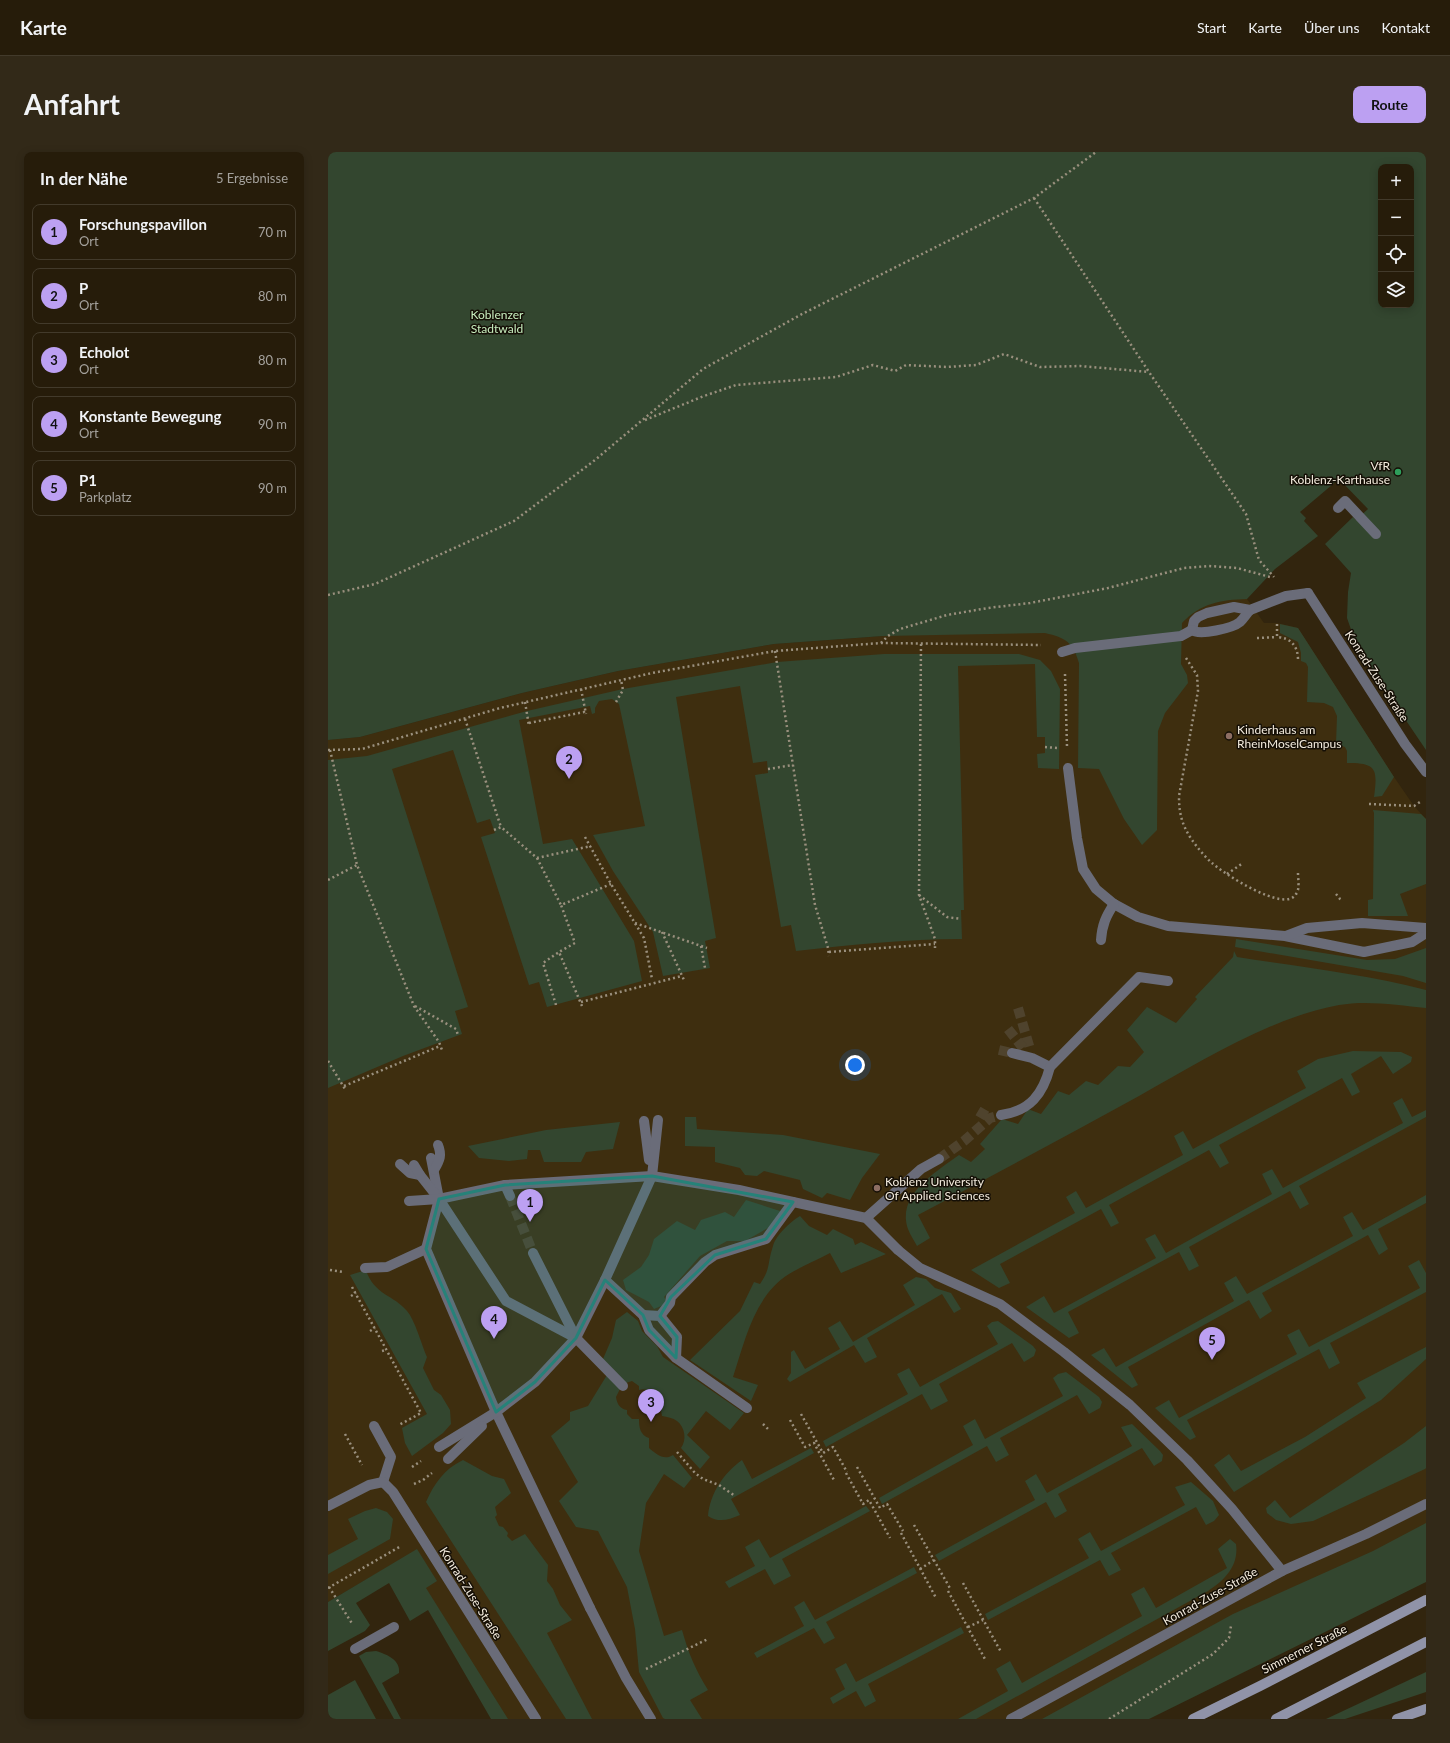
<!DOCTYPE html>
<html lang="de">
<meta charset="utf-8">
<style>
body{margin:0;font-family:Lato,sans-serif;background:#322918;color:#f1f3f6}
.controls{position:absolute;right:12px;top:12px;display:grid;overflow:hidden;border-radius:8px;box-shadow:0 2px 10px #0003}
.controls button{width:36px;height:36px;display:grid;place-items:center;padding:0;border:0;border-bottom:1px solid #423a2b;background:#261c0a;color:#f1f3f6;font:20px sans-serif}
.you{position:absolute;left:527px;top:913px;width:14px;height:14px;margin:-10px;border:3px solid #fff;border-radius:50%;background:#1a73e8;box-shadow:0 0 0 6px #1a73e833}
.badge{display:grid;place-items:center;width:26px;height:26px;border-radius:50%;background:#bca0f2;color:#111;font-size:13px;font-weight:700}
.pin{position:absolute;translate:-50% -33px;filter:drop-shadow(0 1px 2px #0008)}
.pin::after{content:'';position:absolute;top:21px;width:14px;height:12px;background:inherit;clip-path:polygon(0 0,100% 0,50% 100%)}
.list{margin:0;padding:0;list-style:none}
h2{display:flex;justify-content:space-between;align-items:center;height:52px;margin:0;padding:0 16px;font-size:17px}
h2 small{font-size:13px;font-weight:400;color:#a4a19c}
.list li{display:grid;grid-template-columns:26px 1fr auto;gap:12px;align-items:center;box-sizing:border-box;height:56px;margin:0 8px 8px;padding:0 8px;border:1px solid #423a2b;border-radius:8px}
.list b{display:block;font-size:15px;white-space:nowrap}
.list p{margin:0;font-size:13px;white-space:nowrap;color:#a4a19c}
.list em{font-size:13px;font-style:normal;color:#a4a19c}
.icon{flex:none;width:22px;height:22px;fill:none;stroke:currentColor;stroke-width:2;stroke-linecap:round;stroke-linejoin:round}
.map{position:relative;flex:none;width:1098px;height:1567px;overflow:hidden;border-radius:8px}
header{display:flex;align-items:center;gap:24px;box-sizing:border-box;height:56px;padding:0 20px;background:#261c0a;border-bottom:1px solid #423a2b}
header strong{font-size:19px}
nav{display:flex;gap:22px;margin-inline-start:auto;font-size:14px}
.intro{display:flex;align-items:center;justify-content:space-between;box-sizing:border-box;height:96px;padding:0 24px}
h1{margin:0;font-size:28px}
.button{padding:10px 18px;border-radius:8px;background:#bca0f2;color:#111;font-size:14px;font-weight:700}
main{display:flex;gap:24px;padding:0 24px}
aside{flex:1;background:#261c0a;border-radius:8px;box-shadow:0 2px 10px #0003}
.map>svg:first-child{display:block}
.built{fill:#3e2e0f}
.green{fill:#33462f;fill-rule:evenodd}
.lines{fill:none;stroke-linecap:round;stroke-linejoin:round}
.street-tunnel{stroke:#4f432d;stroke-width:10;stroke-dasharray:10 5;stroke-linecap:butt}
.path{stroke:#9a907e;stroke-width:2.5;stroke-dasharray:2 3;stroke-linecap:butt}
.lane{stroke:#6a6c79;stroke-width:10}
.street{stroke:#6a6c79;stroke-width:10}
.secondary{stroke:#9093a8;stroke-width:10}
.marked{fill:#268279;fill-opacity:0.2;stroke:#268279;stroke-width:3;stroke-linejoin:round}
.leisure-dot{fill:#2e9e5b;stroke:#150f06;stroke-width:1.5}
.education-dot{fill:#8d6e63;stroke:#150f06;stroke-width:1.5}
.labels{text-anchor:middle;dominant-baseline:central;stroke-width:3;stroke-linejoin:round;paint-order:stroke}
.park-label{font-size:12px;fill:#c8efbf;stroke:#150f06}
.poi-label{font-size:12px;fill:#f4ecde;stroke:#150f06;text-anchor:start}
.street-label{font-size:12px;fill:#f4ecde;stroke:#150f06}
</style>
<header>
<strong>Karte</strong>
<nav><a>Start</a><a>Karte</a><a>Über uns</a><a>Kontakt</a></nav>
</header>
<div class="intro"><h1>Anfahrt</h1><a class="button">Route</a></div>
<main>
<aside>
<h2>In der Nähe<small>5 Ergebnisse</small></h2>
<ul class="list">
<li><span class="badge">1</span><div><b>Forschungspavillon</b><p>Ort</p></div><em>70 m</em></li>
<li><span class="badge">2</span><div><b>P</b><p>Ort</p></div><em>80 m</em></li>
<li><span class="badge">3</span><div><b>Echolot</b><p>Ort</p></div><em>80 m</em></li>
<li><span class="badge">4</span><div><b>Konstante Bewegung</b><p>Ort</p></div><em>90 m</em></li>
<li><span class="badge">5</span><div><b>P1</b><p>Parkplatz</p></div><em>90 m</em></li>
</ul>
</aside>
<div class="map">
<svg width="1098" height="1567" viewBox="0 0 1098 1567">
<rect width="100%" height="100%" fill="#32250e"/>
<!-- built -->
<polygon class="built" points="914,440 936,471 949,471 970,476 1066,625 1086,654 1098,667 1098,1404 751,1567 171,1567 75,1406 0,1450 0,588 32,585 194,541 290,519 446,492 555,484"/>
<!-- green -->
<g class="green">
<path d="M0 0H1098V598L1052 530 1026 486 1019 466 1020 440 1023 421 997 392 1025 365 1028 368 1040 357 1011 327 972 360 978 366 976 369 990 384 947 417 919 447C892 448 873 451 854 471L853 512 859 523 860 531 837 561 830 579 829 678 814 693 796 667 771 617 750 616 751 511C745 490 738 486 717 481L555 484 446 492 290 519 194 541 32 585 0 588ZM1053 15H1083V153H1053Z"/>
<path d="M952 472 970 476 1066 625 1054 644 1046 645C1050 616 1048 611 1019 611V599L1017 595 1008 592 1009 564 1005 555 996 551 979 550 980 515 978 511 973 509V501L970 490 952 481Z"/>
<path d="M556 502H691L712 508 723 519 732 537 731 617 710 616 709 602 717 601V585H709L707 512 630 514 636 758H633L634 787C578 787 523 793 468 799L463 773 453 775 427 623 440 621 439 609 425 611 412 534 348 545 388 786 377 789 382 816 335 824 325 780 285 719 265 683 317 674 291 552 284 547 271 549 267 556V561L264 562 262 554 191 568 215 692 244 687 306 789 314 829 219 855 211 830 201 833 153 685 167 681 162 667 149 671 125 598 64 617 140 855 127 859 134 882 75 904 0 936V608L39 604 199 559 295 537 449 510Z"/>
<polygon points="1045,658 1093,662 1098,667 1098,732 1072,742 1080,764 1040,764 1040,748 1045,747 1046,661"/>
<polygon points="908,787 1039,808 1067,807 1098,796 1098,831 1075,824 907,795"/>
<path d="M906 799 909 805C972 815 1036 822 1098 838V856C1070 853 1038 848 1011 853 941 866 872 910 811 944 738 984 664 1024 590 1063L602 1086 589 1094C586 1088 582 1083 580 1077 568 1043 608 1020 631 1003L643 1010 657 997 652 992 674 967 690 972 700 957 713 962 730 939 741 943 758 929 770 933 790 914 802 915 816 900 799 878 819 855 848 871 869 847 867 845 905 805Z"/>
<polygon points="1025,899 1073,900 1084,905 1083,910 1065,922 1053,904 1023,922 1032,940 1024,944 1014,926 891,993 901,1011 892,1016 881,998 781,1053 791,1071 783,1075 773,1057 672,1112 682,1131 671,1136 643,1118 747,1061 738,1045 748,1039 758,1056 855,1003 846,984 855,979 865,997 978,936 969,919 990,907"/>
<polygon points="1074,946 1084,965 1098,958 1098,965 971,1034 981,1052 972,1057 962,1039 861,1095 871,1114 861,1119 851,1100 740,1160 751,1181 741,1186 698,1155 716,1144 726,1161 828,1106 817,1087 827,1082 838,1101 944,1042 934,1022 944,1017 955,1036 1075,971 1065,951"/>
<polygon points="357,965 368,965 369,977 455,983 552,1002 534,1026 522,1048 499,1041 494,1046 475,1037 472,1028 436,1019 429,1024 417,1023 412,1016 387,1010 387,995 357,994"/>
<polygon points="292,970 285,997 258,1000 253,1010 216,1010 212,998 200,998 199,1007 181,1009 151,1006 140,994 218,978"/>
<polygon points="1098,1043 1098,1051 1050,1077 1060,1097 1051,1103 1040,1083 934,1141 944,1159 932,1167 921,1148 800,1215 810,1233 804,1236 763,1203 776,1196 788,1215 906,1149 896,1131 908,1124 919,1142 1025,1084 1015,1065 1024,1060 1035,1078"/>
<polygon points="418,1048 452,1059 453,1062 445,1073 417,1089 399,1089 372,1104 336,1145 339,1150 338,1152 326,1157 321,1150 298,1138 295,1128 313,1115 321,1103 326,1087 349,1069 367,1078 373,1068 397,1060 406,1065"/>
<path d="M472 1064 481 1074 499 1083 505 1077 525 1087 527 1093 533 1090 558 1102 513 1121 502 1101C489 1108 474 1114 461 1122 426 1144 417 1189 405 1225L430 1233 423 1249 362 1208 412 1159 426 1130 432 1132C443 1116 439 1112 445 1094 448 1083 462 1070 472 1064Z"/>
<polygon points="1091,1108 1098,1121 1098,1140 1002,1191 1012,1211 1001,1217 991,1197 859,1268 868,1285 862,1288 827,1256 841,1248 851,1266 969,1202 959,1183 971,1177 981,1195 1092,1136 1080,1114"/>
<path d="M38 1118C46 1143 66 1143 79 1159 87 1168 94 1194 99 1205L95 1216 106 1238 113 1243 122 1258 123 1272 115 1281 84 1304 77 1291 74 1276 99 1262 22 1123Z"/>
<polygon points="588,1125 598,1127 607,1136 623,1141 633,1157 626,1161 614,1142 539,1186 549,1205 537,1211 526,1193 462,1230 459,1227 463,1221 463,1200 466,1198 477,1217 512,1197 500,1176 512,1169 525,1190 587,1153 575,1133"/>
<path d="M299 1160 310 1169 314 1179 329 1194 335 1205 416 1261 402 1278 378 1259 359 1283 382 1305 372 1317 353 1296C359 1288 357 1275 349 1269 345 1266 339 1265 334 1264L332 1253 323 1250 324 1244C320 1238 317 1236 311 1238V1234L304 1229 298 1231 275 1207 284 1186 288 1168Z"/>
<polygon points="670,1169 705,1194 708,1198 706,1204 696,1210 684,1191 611,1232 620,1249 603,1258 594,1242 498,1295 495,1289 580,1242 569,1222 581,1216 592,1235 670,1192 659,1174 664,1170"/>
<polygon points="1098,1195 1098,1207 1053,1248 906,1340 886,1313 901,1302 913,1319 977,1285 1038,1246 1029,1231"/>
<polygon points="738,1220 771,1245 774,1250 772,1256 761,1262 749,1243 672,1286 681,1303 668,1310 659,1294 554,1352 551,1346 645,1293 635,1274 647,1267 657,1287 735,1244 725,1226 730,1222"/>
<path d="M279 1223 292 1237 288 1245C289 1252 292 1257 299 1258V1262L304 1267H311C311 1275 312 1283 321 1286V1296C328 1302 336 1309 345 1303L364 1326 356 1336 336 1322 318 1351 311 1399 336 1484 354 1478C360 1500 368 1519 380 1538L362 1548 374 1567H337L335 1566 311 1520 307 1477 299 1435 270 1379 248 1375 231 1349 250 1330 223 1284 242 1268V1260L260 1254Z"/>
<polygon points="804,1272 832,1299 835,1303 834,1309 826,1314 814,1296 730,1342 739,1359 727,1366 718,1350 611,1409 607,1403 707,1348 697,1329 708,1322 719,1341 804,1294 793,1275"/>
<polygon points="1098,1274 1098,1316 1097,1317 985,1369 963,1372 948,1368 939,1361 938,1356 947,1348 962,1366 1076,1291"/>
<path d="M483 1296 486 1301 403 1347 412 1363C400 1368 391 1371 380 1364 382 1341 396 1321 414 1308L424 1327Z"/>
<path d="M135 1308 164 1324 176 1327 183 1341 167 1355 169 1363 167 1365 171 1374 175 1375 180 1381 179 1384 184 1389 197 1382 220 1413 219 1429 225 1437 232 1453 244 1468 219 1481 264 1567H238L98 1350C106 1332 116 1317 135 1308Z"/>
<polygon points="863,1330 885,1349 891,1363 886,1369 878,1373 868,1355 783,1401 793,1418 781,1424 772,1408 660,1468 657,1462 761,1406 750,1387 762,1380 773,1399 857,1353 847,1335"/>
<polygon points="538,1354 542,1359 454,1407 463,1424 446,1433 437,1417 401,1436 397,1430 427,1414 417,1395 431,1387 442,1406"/>
<polygon points="48,1356 59,1360 65,1367 62,1387 0,1422 0,1403 30,1387 20,1367 37,1359"/>
<polygon points="1098,1371 1098,1430 821,1567 714,1567 905,1462 1045,1399"/>
<path d="M902 1387 908 1392C911 1414 897 1428 880 1439L648 1567H630L680 1539 668 1517 682 1509 694 1531 814 1464 803 1442 816 1435 828 1456 899 1416 890 1397Z"/>
<polygon points="89,1397 109,1429 98,1436 180,1567 163,1567 100,1458 82,1469 61,1431 28,1451 42,1473 37,1479 0,1499 0,1450"/>
<polygon points="586,1415 589,1421 498,1470 507,1486 496,1492 486,1476 429,1506 426,1501 476,1474 466,1455 476,1449 487,1468"/>
<polygon points="633,1475 636,1481 540,1532 548,1549 537,1555 528,1539 505,1552 502,1546 517,1537 507,1517 518,1511 528,1530"/>
<path d="M48 1499C58 1502 73 1508 71 1521L54 1531 73 1567H66L31 1504 38 1500Z"/>
<polygon points="1098,1520 1098,1540 1017,1567 998,1567"/>
<polygon points="27,1528 48,1567 0,1567 0,1543"/>
</g>
<g class="lines">
<!-- street-tunnel -->
<g class="street-tunnel">
<polyline points="690,856 702,897"/>
<polyline points="680,877 695,896"/>
<polyline points="671,898 684,901"/>
<polyline points="650,959 662,966"/>
<polyline points="611,1007 636,989 662,966 673,963"/>
<polyline points="182,1044 205,1101"/>
</g>
<!-- path -->
<g class="path">
<polyline points="706,46 821,220 918,362 931,408 946,425"/>
<polyline points="317,268 376,244 408,233 508,225 545,213 567,219 578,213 619,215 648,213 676,202 712,215 752,214 821,220"/>
<polyline points="0,443 47,432 186,369 267,308 375,217 474,162 706,46 768,0"/>
<path d="M949 472V485C963 486 970 494 970 508"/>
<polyline points="929,486 949,485"/>
<polyline points="553,491 560,484 572,477 619,463 660,456 702,451 780,436 856,416 881,414 909,416 942,425"/>
<polyline points="593,492 591,743 607,787 607,796"/>
<polyline points="447,499 487,753 500,796 501,804"/>
<path d="M858 506 869 523 870 539 851 644C851 662 854 673 864 688 869 695 877 705 884 711 895 721 957 762 968 742 972 738 970 727 970 721"/>
<polyline points="737,522 739,595"/>
<polyline points="253,537 258,562"/>
<polyline points="197,550 201,574"/>
<polyline points="288,550 295,538 293,528"/>
<polyline points="137,567 173,675"/>
<polyline points="201,571 256,560 257,563"/>
<polyline points="717,595 729,596"/>
<polyline points="0,598 34,597 172,556 324,521 447,499 553,491 713,493"/>
<polyline points="2,598 29,713 86,854 111,890 114,898"/>
<polyline points="440,617 465,613"/>
<polyline points="1041,652 1086,654 1092,650"/>
<polyline points="166,678 173,675 209,706 263,694"/>
<polyline points="257,685 283,732 316,786 324,827"/>
<polyline points="209,706 233,753"/>
<polyline points="899,722 915,711"/>
<polyline points="0,728 29,713"/>
<polyline points="1008,742 1012,747 1015,749"/>
<polyline points="591,743 619,765 633,767"/>
<polyline points="307,771 379,796"/>
<polyline points="334,780 356,828"/>
<polyline points="373,794 377,816"/>
<polyline points="501,800 607,792"/>
<polyline points="253,850 354,824"/>
<polyline points="228,853 215,811 231,800"/>
<polyline points="87,854 128,877 130,883"/>
<polyline points="254,854 231,800 247,791 233,753 283,732"/>
<polyline points="0,909 17,937"/>
<polyline points="16,934 112,894"/>
<polyline points="2,1118 15,1120"/>
<polyline points="24,1135 93,1261 71,1273"/>
<polyline points="23,1144 28,1141"/>
<polyline points="42,1179 47,1176"/>
<polyline points="54,1199 58,1198"/>
<polyline points="473,1262 495,1301 505,1295 519,1320"/>
<polyline points="462,1268 477,1295 486,1291 506,1328"/>
<polyline points="435,1272 442,1279"/>
<polyline points="17,1282 34,1313"/>
<polyline points="349,1300 367,1321 375,1327 391,1333 407,1344"/>
<polyline points="84,1315 93,1309"/>
<polyline points="529,1315 552,1356 559,1352 575,1379"/>
<polyline points="518,1321 535,1352 541,1348 562,1386"/>
<polyline points="86,1332 95,1328 104,1321"/>
<polyline points="586,1373 623,1438"/>
<polyline points="573,1381 608,1446"/>
<polyline points="592,1417 606,1408"/>
<polyline points="635,1431 673,1500"/>
<polyline points="1,1435 25,1473"/>
<polyline points="0,1436 73,1394"/>
<polyline points="620,1439 658,1509"/>
<polyline points="640,1475 655,1468"/>
<polyline points="318,1517 380,1487"/>
<polyline points="781,1567 885,1502 901,1486 903,1474"/>
</g>
<!-- lane -->
<g class="lane">
<polyline points="1010,356 1017,349 1048,382"/>
<polyline points="864,478 866,469 870,465 879,461 906,455 922,458 958,444 980,441"/>
<path d="M864 478C871 484 905 476 912 470 916 466 919 461 922 458"/>
<polyline points="734,500 747,496 853,484 864,478"/>
<polyline points="740,616 749,686 755,717 768,737 786,752 810,765 840,774 957,784 1036,800 1084,790 1098,781"/>
<polyline points="958,784 979,776 1034,771 1098,776"/>
<path d="M773 788C774 773 778 764 786 752"/>
<polyline points="570,1098 592,1116 672,1152 736,1200 802,1253 859,1308 904,1357 954,1419"/>
<polyline points="46,1274 63,1305 55,1330"/>
<polyline points="55,1330 65,1340 208,1567"/>
<polyline points="0,1354 41,1333 55,1330"/>
<polyline points="262,1456 298,1526 323,1567"/>
<polyline points="27,1497 66,1475"/>
<polyline points="683,1567 954,1419 1038,1382 1098,1352"/>
</g>
<!-- street -->
<g class="street">
<polyline points="980,441 1077,592 1098,620"/>
<polyline points="684,901 704,906 722,915"/>
<path d="M673 963C702 959 715 942 722 915L811 825 840 829"/>
<polyline points="316,969 321,1008"/>
<polyline points="103,1006 111,1047 98,1097 168,1260 262,1456"/>
<polyline points="72,1012 82,1021 92,1023"/>
<polyline points="86,1013 92,1023 111,1047 178,1149 248,1186"/>
<path d="M106 1018C112 1008 114 1003 110 993"/>
<polyline points="177,1033 182,1044"/>
<polyline points="81,1049 111,1047 177,1033 324,1024 411,1038 538,1066 570,1098"/>
<polyline points="538,1066 593,1017 611,1007"/>
<polyline points="205,1101 248,1186 295,1234"/>
<polyline points="37,1116 59,1115 98,1097"/>
<polyline points="277,1128 315,1163 321,1178 348,1206 419,1256"/>
<polyline points="315,1163 332,1164 349,1185 348,1206"/>
<polyline points="332,1164 342,1151 343,1145 377,1110 387,1103 438,1087 465,1050"/>
<polyline points="111,1295 168,1260 207,1230 248,1186 277,1128 324,1024 330,968"/>
<polyline points="120,1307 154,1274"/>
</g>
<!-- secondary -->
<g class="secondary">
<polyline points="865,1567 932,1534 1098,1448"/>
<polyline points="948,1567 1098,1490"/>
<polyline points="1069,1567 1098,1557"/>
</g>
</g>
<!-- marked area -->
<path class="marked" d="M324 1024 465 1050 438 1087 387 1103 343 1145 332 1164 349 1185 348 1206 321 1178 315 1163 277 1128 248 1186 207 1230 168 1260 98 1097 111 1047 177 1033Z"/>
<!-- markers -->
<circle class="leisure-dot" cx="1070" cy="320" r="4"/>
<g class="education-dot">
<circle cx="901" cy="584" r="4"/>
<circle cx="549" cy="1036" r="4"/>
</g>
<g class="labels">
<!-- park labels -->
<g class="park-label">
<text x="169" y="162">Koblenzer<tspan x="169" dy="14">Stadtwald</tspan></text>
</g>
<!-- poi labels -->
<g class="poi-label">
<text x="1062" y="313" text-anchor="end">VfR<tspan x="1062" dy="14">Koblenz-Karthause</tspan></text>
<text x="909" y="577">Kinderhaus am<tspan x="909" dy="14">RheinMoselCampus</tspan></text>
<text x="557" y="1029">Koblenz University<tspan x="557" dy="14">Of Applied Sciences</tspan></text>
</g>
<!-- street labels -->
<g class="street-label">
<text transform="translate(1049 524) rotate(57)">Konrad-Zuse-Straße</text>
<text transform="translate(143 1441) rotate(58)">Konrad-Zuse-Straße</text>
<text transform="translate(882 1444) rotate(-29)">Konrad-Zuse-Straße</text>
<text transform="translate(976 1497) rotate(-27)">Simmerner Straße</text>
</g>
</g>
</svg>
<div class="controls">
<button>+</button>
<button>−</button>
<button><svg class="icon" aria-label="locate" viewBox="0 0 24 24"><circle cx="12" cy="12" r="6"/><path d="M12 2v4M12 18v4M2 12h4M18 12h4"/></svg></button>
<button><svg class="icon" aria-label="layers" viewBox="0 0 24 24"><path d="M12 4l9 5-9 5-9-5zM3 14l9 5 9-5"/></svg></button>
</div>
<div class="you"></div>
<div class="pin badge" style="left:202px;top:1070px">1</div>
<div class="pin badge" style="left:241px;top:627px">2</div>
<div class="pin badge" style="left:323px;top:1270px">3</div>
<div class="pin badge" style="left:166px;top:1187px">4</div>
<div class="pin badge" style="left:884px;top:1208px">5</div>
</div>
</main>
